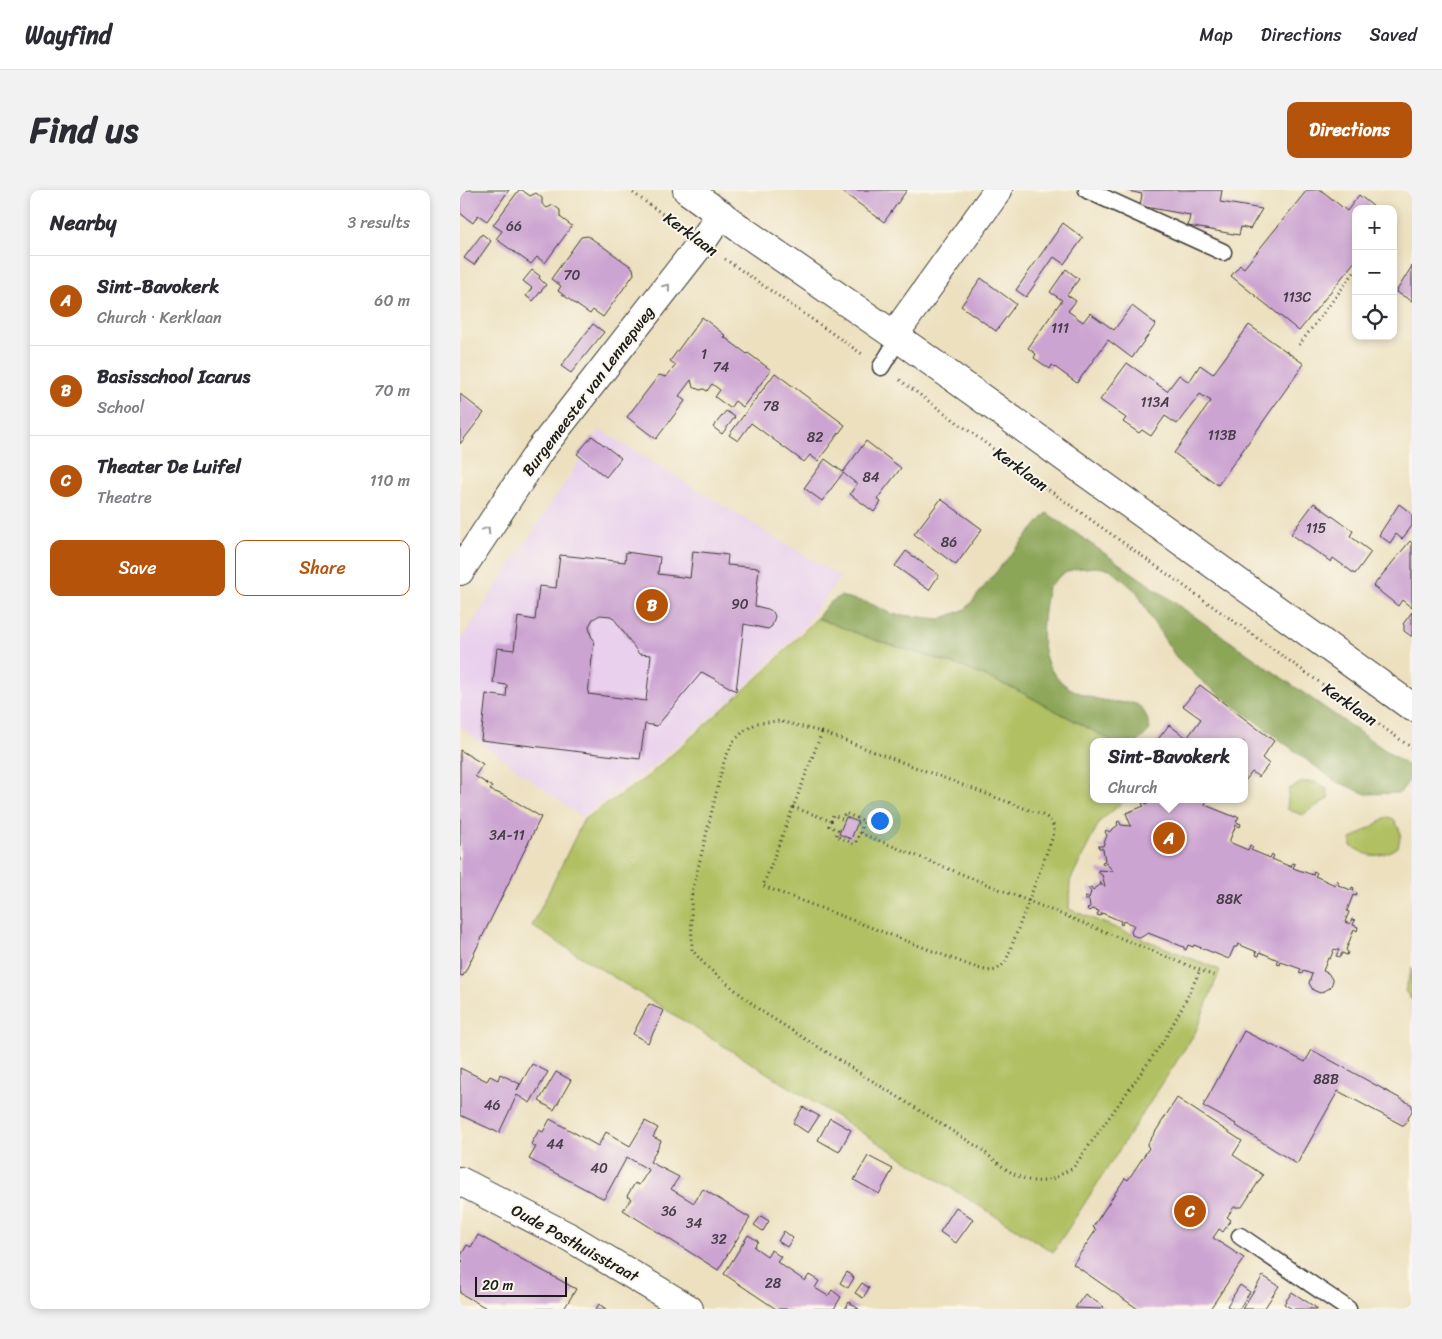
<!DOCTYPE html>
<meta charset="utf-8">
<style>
body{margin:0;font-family:Sriracha,sans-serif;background:#f2f2f3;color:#2b2b33}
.controls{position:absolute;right:15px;top:15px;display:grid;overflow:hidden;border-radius:10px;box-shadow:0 2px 8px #0003}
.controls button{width:45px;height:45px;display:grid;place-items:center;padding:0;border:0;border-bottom:1px solid #e1e1e2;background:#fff;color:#2b2b33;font:25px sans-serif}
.scale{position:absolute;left:15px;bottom:12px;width:92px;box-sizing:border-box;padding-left:5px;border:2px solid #1c1c1c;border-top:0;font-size:14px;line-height:18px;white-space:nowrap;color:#1c1c1c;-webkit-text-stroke:4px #fbf7ec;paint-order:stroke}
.you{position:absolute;left:419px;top:630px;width:18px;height:18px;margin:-12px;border:4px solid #fff;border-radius:50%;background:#1a73e8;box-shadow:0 0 0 8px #1a73e833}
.badge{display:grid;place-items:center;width:32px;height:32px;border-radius:50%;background:#b45309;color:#fff;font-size:16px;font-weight:700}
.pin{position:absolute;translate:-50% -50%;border:2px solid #fff;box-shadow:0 1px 5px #0006}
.popup{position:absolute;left:630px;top:548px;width:158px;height:65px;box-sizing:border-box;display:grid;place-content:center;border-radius:10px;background:#fff;filter:drop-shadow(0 1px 4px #0005);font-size:16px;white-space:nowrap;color:#7c7c81}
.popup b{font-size:19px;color:#2b2b33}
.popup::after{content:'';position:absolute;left:50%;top:100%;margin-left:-10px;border:10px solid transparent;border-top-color:#fff}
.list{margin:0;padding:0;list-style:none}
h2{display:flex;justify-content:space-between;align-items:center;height:65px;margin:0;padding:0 20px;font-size:21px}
h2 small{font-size:16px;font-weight:400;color:#7c7c81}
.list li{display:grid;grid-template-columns:32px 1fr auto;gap:15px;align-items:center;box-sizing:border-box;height:90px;padding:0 20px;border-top:1px solid #e1e1e2}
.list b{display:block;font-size:19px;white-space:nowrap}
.list p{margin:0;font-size:16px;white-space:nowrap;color:#7c7c81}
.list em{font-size:16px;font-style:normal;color:#7c7c81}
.actions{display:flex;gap:10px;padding:15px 20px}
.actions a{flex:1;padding:11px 0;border:1px solid #b45309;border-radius:10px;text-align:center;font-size:18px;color:#b45309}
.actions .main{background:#b45309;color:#fff}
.icon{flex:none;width:28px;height:28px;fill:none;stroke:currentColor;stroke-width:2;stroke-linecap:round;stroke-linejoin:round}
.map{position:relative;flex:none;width:952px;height:1119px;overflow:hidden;border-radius:10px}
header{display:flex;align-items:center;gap:30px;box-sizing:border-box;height:70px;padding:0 25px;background:#fff;border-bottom:1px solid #e1e1e2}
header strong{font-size:24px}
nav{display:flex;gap:28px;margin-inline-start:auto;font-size:18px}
.intro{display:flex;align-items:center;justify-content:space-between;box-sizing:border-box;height:120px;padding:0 30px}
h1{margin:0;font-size:35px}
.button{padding:12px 22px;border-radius:10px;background:#b45309;color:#fff;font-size:18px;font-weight:700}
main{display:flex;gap:30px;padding:0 30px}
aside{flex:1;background:#fff;border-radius:10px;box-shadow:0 2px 8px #0003}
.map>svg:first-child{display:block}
.built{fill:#e9d1ed}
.green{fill:#b0c062;stroke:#666e3f}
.forest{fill:#8ca658;stroke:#54613a}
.building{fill:#cca4d2;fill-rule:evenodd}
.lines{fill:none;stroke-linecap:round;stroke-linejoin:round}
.lane-casing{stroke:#3b3934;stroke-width:19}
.street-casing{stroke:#3b3934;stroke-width:30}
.secondary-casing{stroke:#3b3934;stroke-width:30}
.path{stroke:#3b3934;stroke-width:3;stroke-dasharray:1 4;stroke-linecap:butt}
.lane{stroke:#fff;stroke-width:16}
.street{stroke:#fff;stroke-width:28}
.secondary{stroke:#fff;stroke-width:28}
.oneway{stroke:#999}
.labels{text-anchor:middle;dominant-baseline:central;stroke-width:4;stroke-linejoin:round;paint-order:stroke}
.number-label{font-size:14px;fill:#483e4a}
.street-label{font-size:16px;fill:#1c1c1c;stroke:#fbf7ec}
</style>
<header>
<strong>Wayfind</strong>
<nav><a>Map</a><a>Directions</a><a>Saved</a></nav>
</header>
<div class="intro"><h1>Find us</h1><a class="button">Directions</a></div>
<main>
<aside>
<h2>Nearby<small>3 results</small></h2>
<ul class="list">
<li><span class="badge">A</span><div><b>Sint-Bavokerk</b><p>Church · Kerklaan</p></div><em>60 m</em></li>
<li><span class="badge">B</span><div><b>Basisschool Icarus</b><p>School</p></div><em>70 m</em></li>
<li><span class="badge">C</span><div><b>Theater De Luifel</b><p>Theatre</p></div><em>110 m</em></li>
</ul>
<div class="actions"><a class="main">Save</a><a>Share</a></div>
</aside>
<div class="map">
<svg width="952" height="1119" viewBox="0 0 952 1119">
<rect width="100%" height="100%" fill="#fbf7ec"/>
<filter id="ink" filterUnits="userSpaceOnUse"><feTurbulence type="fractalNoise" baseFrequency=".02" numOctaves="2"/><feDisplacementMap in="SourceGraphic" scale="10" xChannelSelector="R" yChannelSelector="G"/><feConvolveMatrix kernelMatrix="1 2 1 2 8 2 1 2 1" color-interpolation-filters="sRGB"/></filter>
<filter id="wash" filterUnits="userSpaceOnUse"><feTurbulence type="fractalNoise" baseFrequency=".0096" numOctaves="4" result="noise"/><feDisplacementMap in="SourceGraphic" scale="20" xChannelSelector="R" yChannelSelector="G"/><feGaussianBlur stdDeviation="1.12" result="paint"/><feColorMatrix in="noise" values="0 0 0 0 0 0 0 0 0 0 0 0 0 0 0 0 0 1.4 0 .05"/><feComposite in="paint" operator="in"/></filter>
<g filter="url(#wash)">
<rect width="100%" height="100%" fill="#ece0bf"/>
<!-- built -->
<polygon class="built" points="140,240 380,387 339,443 276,505 185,583 121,627 0,537 0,451"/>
<!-- green -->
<g class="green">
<polygon points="357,428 412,449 500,476 557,500 654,552 634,552 634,609 663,609 662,613 640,631 610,691 609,719 760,780 735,843 593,1062 72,736 124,629 187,587 304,482"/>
<polygon points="843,592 855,592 866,598 869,608 842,625 827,619 829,599"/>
<path d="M928 627 934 629 941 643 938 657C917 669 911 668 891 656V649Z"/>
<polygon points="952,778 952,810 945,801"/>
</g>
<!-- forest -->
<path class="forest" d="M587 323 952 579V586L940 603 906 604 875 591 744 493 716 467 692 430 677 402 650 379 636 377 614 379 601 385 588 397C579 444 574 491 631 507 639 510 649 511 657 512 663 513 671 512 676 514 686 519 688 531 690 540L678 552H654L557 500 500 476 412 449 357 428 368 414 380 406 409 413 432 424 480 429 506 419 541 376Z"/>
<g id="blocks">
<!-- building -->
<g class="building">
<polygon points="0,0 49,0 27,31 18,25 13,33 0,23"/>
<polygon points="59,0 62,0 70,6 76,3 82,8 82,14 87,18 93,15 100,20 100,27 112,36 85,73 77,67 71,74 36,49 42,41 33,35"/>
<polygon points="380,0 447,0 424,32"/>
<polygon points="664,0 762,0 760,12 802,19 790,39 781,37 779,45 728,36 730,25 680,16 682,4"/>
<polygon points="847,0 861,0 887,21 899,5 914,17 913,19 896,19 896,70 839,141 771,86 780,75 784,78"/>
<polygon points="603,33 623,48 604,74 594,67 566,107 556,100"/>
<polygon points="22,44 31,51 14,75 4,68"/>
<polygon points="128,46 173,78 174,84 143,127 133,120 130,124 114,113 98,101 101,96 91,89 121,47"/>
<polygon points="952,76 952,111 936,102"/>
<polygon points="606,79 619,89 607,105 616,111 608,121 623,132 630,123 654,140 672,116 696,134 672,168 648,150 617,193 592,175 590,179 574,168 576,164 568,158 602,110 590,102"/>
<polygon points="72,80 80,86 79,88 86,95 73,111 66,106 72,98 63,91"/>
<polygon points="521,88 556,114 536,141 501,116"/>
<polygon points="242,127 266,146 264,147 287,164 288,163 311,180 283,217 275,211 270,218 255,207 260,200 252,194 247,201 244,199 240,200 233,197 231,190 219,206 225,211 196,249 167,227 199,185 206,187 216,175 210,171"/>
<polygon points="133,134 144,142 111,183 101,176"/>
<polygon points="789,135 844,174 758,295 714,263 751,211 740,204 717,234 705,226 691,246 682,240 679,243 663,232 666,228 640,210 667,173 707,201 719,185 729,192 740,175 753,184"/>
<polygon points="315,183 385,235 358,271 350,265 344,272 291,233 278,251 269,245"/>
<polygon points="0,204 24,223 0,254"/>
<polygon points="266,221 275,227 262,244 253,237"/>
<polygon points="132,246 161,268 146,287 117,264"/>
<polygon points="406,251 441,278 417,309 421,312 414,322 390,304 397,294 383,283 362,311 344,298 365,269 383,282"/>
<polygon points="481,309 522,339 496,375 454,344"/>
<polygon points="854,313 893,341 890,346 911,362 895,384 873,368 871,372 831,344"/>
<polygon points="939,314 952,324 952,336 942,349 936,344 930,353 919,345"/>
<polygon points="950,351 952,353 952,418 942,410 938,416 913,396"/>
<path d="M233 361 268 365 267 375 299 378 295 416 308 419 313 422 315 426 312 436 308 439 284 434 276 501 242 482 197 536 185 534 180 569 21 550 26 504 46 507 47 495 33 493 37 458 54 460 58 427 75 430 79 396 96 398 100 365 165 372 166 362 200 367 198 384 230 388ZM140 425 151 426 155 430 179 464 191 465 186 511 128 504 134 450 131 446 129 436 133 429Z"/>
<polygon points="446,361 479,385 469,400 435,376"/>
<polygon points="952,422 952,446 951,446 944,441 944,435 943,434"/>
<polygon points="740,495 814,551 802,568 809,574 799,587 792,582 784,592 784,552 696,552 709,535 727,548 741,529 723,516"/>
<polygon points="0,560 23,574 15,586 32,597 30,600 48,607 81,627 3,786 0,785"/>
<polygon points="688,609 747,609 745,615 775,627 775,626 779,627 776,632 781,634 780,637 776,635 769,652 788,660 790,655 793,657 791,660 810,668 812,664 814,666 812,669 831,677 832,673 835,674 833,678 853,685 854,681 857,683 855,686 875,695 877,690 879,692 878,695 891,700 892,697 894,698 893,701 897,703 896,706 893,705 887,721 889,722 885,732 890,734 892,729 895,730 893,735 898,737 897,741 894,739 886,760 888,762 887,765 882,763 880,767 876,766 879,760 874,759 870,769 868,768 863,781 868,783 873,791 870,798 860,803 853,800 849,793 852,784 843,781 842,784 839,783 841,779 821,772 820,775 817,774 818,770 800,762 799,766 796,765 797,762 778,754 777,757 774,757 769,769 734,755 733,757 728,755 726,760 724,759 724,757 688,743 680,748 672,745 671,741 674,735 663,731 662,735 660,734 661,731 642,723 640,726 637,725 639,721 632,719 629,721 627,719 630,717 629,710 625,710 625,707 629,708 631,702 628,698 631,697 633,700 640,695 641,692 641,695 645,696 642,685 639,683 638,680 653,681 646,673 643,675 642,672 645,671 643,659 639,658 638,656 643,656 647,645 645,642 646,640 649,642 658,635 657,632 659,631 661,635 671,636 666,623 684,616 682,614 683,612 687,614"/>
<polygon points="386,627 398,632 391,649 379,644"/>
<polygon points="189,814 204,821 188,853 173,844"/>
<polygon points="784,841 845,872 852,860 952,915 952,921 944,936 878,901 837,974 775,935 776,934 743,916"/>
<polygon points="72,874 88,882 70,913 57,905 39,943 0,925 0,878 27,891 30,886 38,890 40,884 60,894 57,900"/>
<polygon points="96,882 111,890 94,920 79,911"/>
<polygon points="717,908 782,951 773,965 803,985 782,1017 774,1017 767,1027 771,1030 763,1042 759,1039 753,1048 784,1068 750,1119 678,1119 613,1074 636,1040 633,1037 665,988 668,990 689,958 687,955"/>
<polygon points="343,917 359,926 348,943 333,933"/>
<polygon points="370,928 391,940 379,962 358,950"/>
<polygon points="90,929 138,956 146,942 170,956 185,931 198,938 193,947 201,951 190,972 219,987 211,999 234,1013 243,999 290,1028 258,1080 163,1020 171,1009 167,1006 175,993 179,995 189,980 177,973 167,967 144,1009 69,969 76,957 71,954 79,940 83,942"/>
<polygon points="408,966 433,979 419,1004 394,990"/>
<polygon points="496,1017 513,1029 496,1053 480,1042"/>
<polygon points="301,1026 309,1031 303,1041 294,1035"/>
<polygon points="324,1041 333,1048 327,1057 318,1051"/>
<polygon points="18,1045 116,1099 104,1119 28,1119 0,1103 0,1076 3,1071 0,1069 0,1067 7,1055 11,1057"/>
<polygon points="288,1045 298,1051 294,1057 307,1066 311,1060 321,1067 317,1072 332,1082 345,1091 349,1085 359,1091 355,1098 368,1106 372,1100 381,1107 374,1119 316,1119 264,1084"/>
<polygon points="387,1082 394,1088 388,1098 380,1093"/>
<polygon points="803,1086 819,1096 804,1119 782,1119"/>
<polygon points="402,1093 409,1098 403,1108 395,1103"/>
<polygon points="780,1095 790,1102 779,1119 773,1119 767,1116"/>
<polygon points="832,1102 858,1119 832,1119 824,1114"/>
<polygon points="625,1104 644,1117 642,1119 615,1118"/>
<polygon points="389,1112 399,1119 385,1119"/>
<polygon points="139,1114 146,1119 136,1119"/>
</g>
</g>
</g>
<g filter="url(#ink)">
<use href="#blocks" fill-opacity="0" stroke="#3b3934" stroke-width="1"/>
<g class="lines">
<!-- lane casing -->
<g class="lane-casing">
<g id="lane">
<polyline points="627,0 763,62"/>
<polyline points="421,177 439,148"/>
<polyline points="780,1046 888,1119"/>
</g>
</g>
<!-- street casing -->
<g class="street-casing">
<g id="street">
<polyline points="434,145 538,0"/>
<polyline points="0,381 80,260 242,52 261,24"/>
<polyline points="0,991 111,1048 229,1119"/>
</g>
</g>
<!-- secondary casing -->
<g class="secondary-casing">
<polyline id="secondary" points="227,0 282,40 434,145 952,517"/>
</g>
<!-- path -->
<g class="path">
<polyline points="169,0 218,35"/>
<polyline points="265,69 402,164"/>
<polyline points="839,155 896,80"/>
<polyline points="440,190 582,295 952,558"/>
<path d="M362 542 319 531 297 533 284 541 273 552 264 571 231 707 232 760 246 776 301 821 521 959C540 975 565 999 592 989 599 986 606 981 613 978L705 849 727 808 740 780"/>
<path d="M362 542 585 626C593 632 595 636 593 646L546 771C536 783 532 782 517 778L303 696Z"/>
<polyline points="333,617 371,631 369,636 378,640 376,646 395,654 400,643 757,787"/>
<polyline points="371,631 373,625 382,629 385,623 404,631 400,643"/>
</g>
<!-- lane -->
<use href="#lane" class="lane"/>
<!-- street -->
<use href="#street" class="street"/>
<!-- secondary -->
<use href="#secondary" class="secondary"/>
</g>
<!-- one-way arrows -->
<defs><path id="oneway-chevron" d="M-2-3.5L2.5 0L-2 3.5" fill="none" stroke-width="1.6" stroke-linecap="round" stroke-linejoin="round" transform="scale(1.25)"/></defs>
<g class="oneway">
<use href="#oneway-chevron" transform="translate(207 97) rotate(-52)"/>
<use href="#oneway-chevron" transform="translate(27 340) rotate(-56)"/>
</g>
</g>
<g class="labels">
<!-- number labels -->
<g class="number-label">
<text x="54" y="36">66</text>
<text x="112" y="85">70</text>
<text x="837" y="107">113C</text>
<text x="600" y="138">111</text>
<text x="244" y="164">1</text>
<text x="261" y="177">74</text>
<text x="695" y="212">113A</text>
<text x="311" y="216">78</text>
<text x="762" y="245">113B</text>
<text x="355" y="247">82</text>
<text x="411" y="287">84</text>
<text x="856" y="338">115</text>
<text x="489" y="352">86</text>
<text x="280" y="414">90</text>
<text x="47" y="645">3A-11</text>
<text x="769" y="709">88K</text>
<text x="866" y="889">88B</text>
<text x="32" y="915">46</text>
<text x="95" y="954">44</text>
<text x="139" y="978">40</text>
<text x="209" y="1021">36</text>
<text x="234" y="1033">34</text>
<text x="259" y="1049">32</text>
<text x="313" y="1093">28</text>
</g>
<!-- street labels -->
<g class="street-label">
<text transform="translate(231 44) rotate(36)">Kerklaan</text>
<text transform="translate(128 201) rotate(-53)">Burgemeester van Lennepweg</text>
<text transform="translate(561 279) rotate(36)">Kerklaan</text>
<text transform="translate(890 514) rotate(35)">Kerklaan</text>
<text transform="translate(115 1053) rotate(29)">Oude Posthuisstraat</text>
</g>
</g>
</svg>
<div class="controls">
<button>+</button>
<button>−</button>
<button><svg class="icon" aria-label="locate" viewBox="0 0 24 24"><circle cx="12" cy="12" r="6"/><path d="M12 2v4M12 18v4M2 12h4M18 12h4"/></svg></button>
</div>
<div class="scale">20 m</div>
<div class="you"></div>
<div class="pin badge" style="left:709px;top:648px">A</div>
<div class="popup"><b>Sint-Bavokerk</b>Church</div>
<div class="pin badge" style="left:192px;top:415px">B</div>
<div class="pin badge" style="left:730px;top:1021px">C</div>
</div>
</main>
